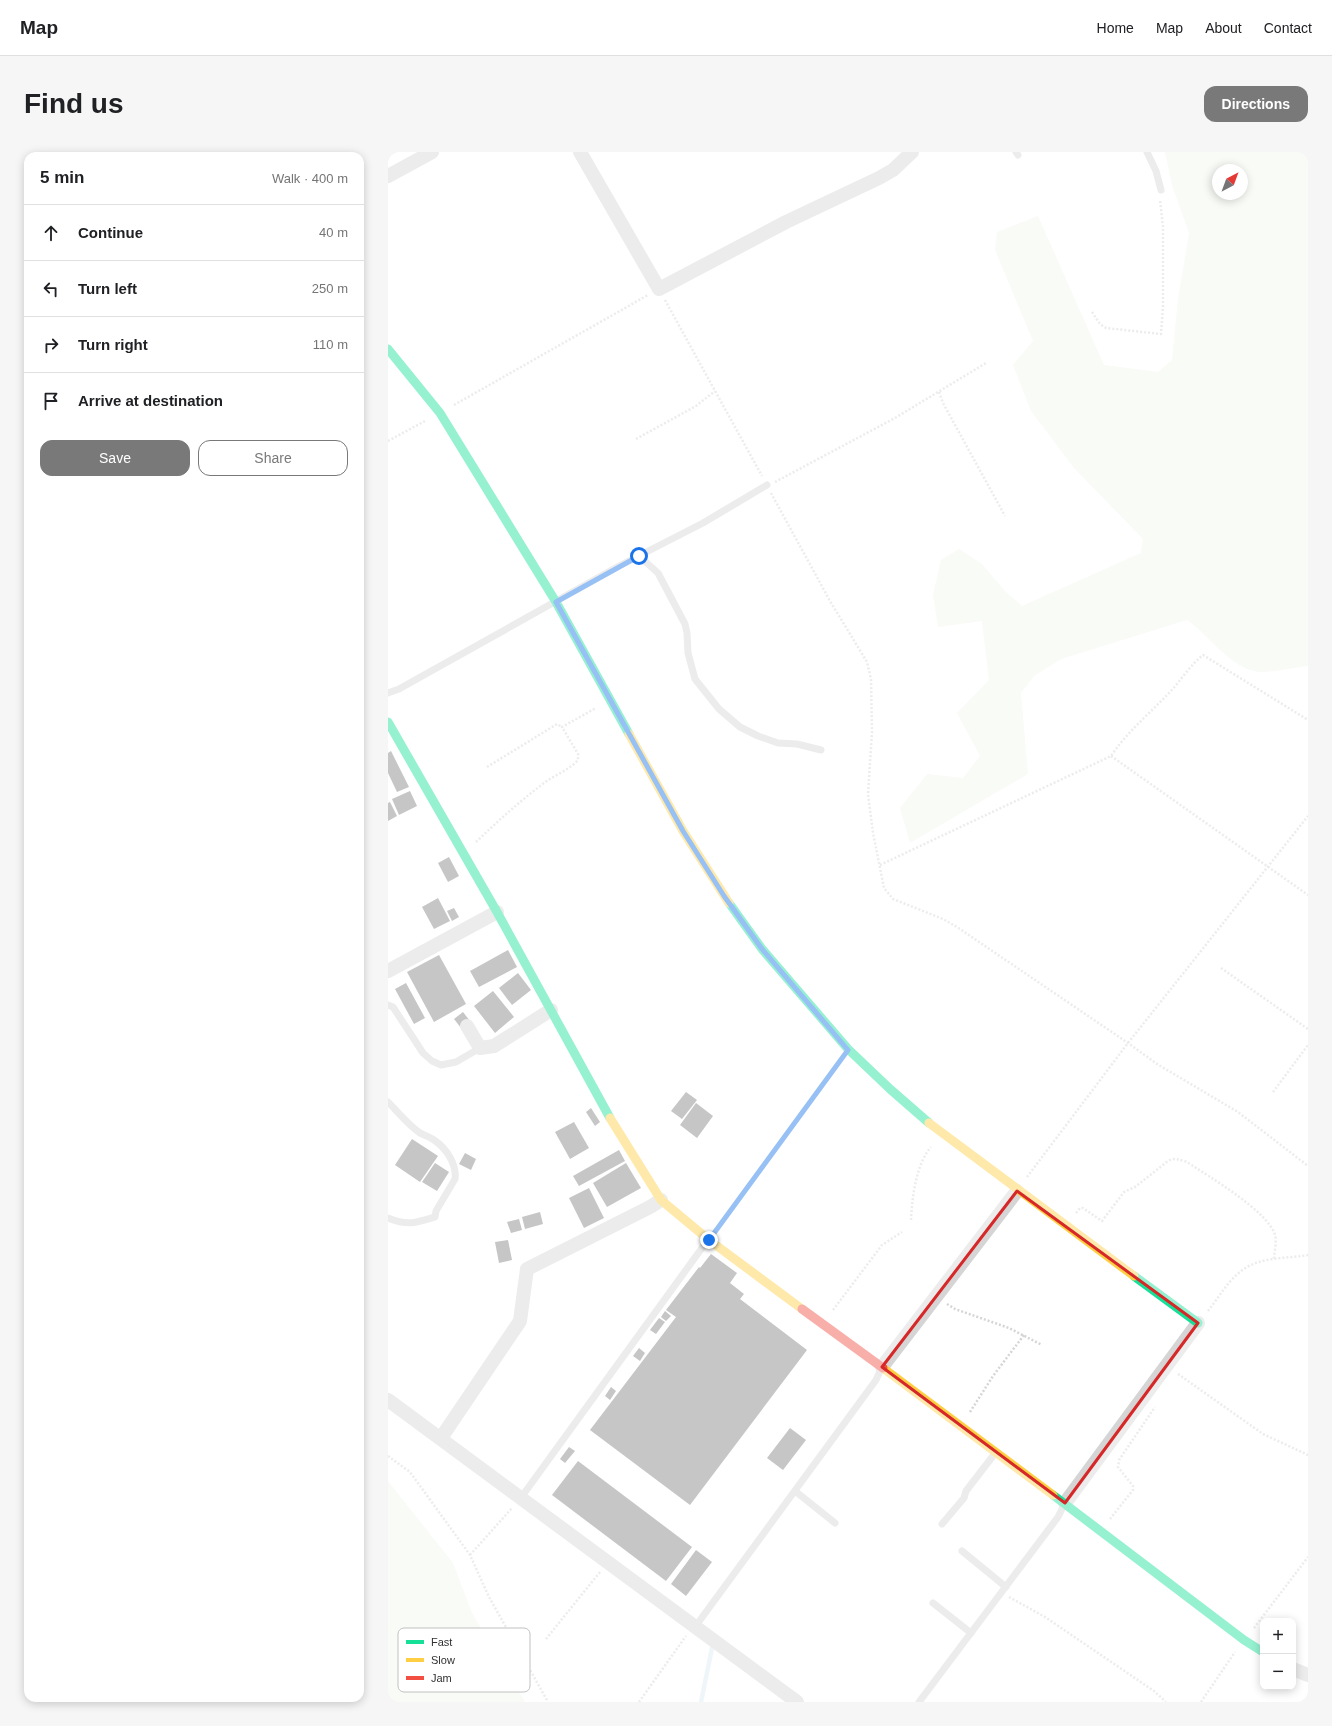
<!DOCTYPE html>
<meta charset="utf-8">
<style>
body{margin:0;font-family:Arial,sans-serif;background:#f6f6f6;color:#202124}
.controls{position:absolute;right:12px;bottom:12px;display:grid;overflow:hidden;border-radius:8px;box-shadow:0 2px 10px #0003}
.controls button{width:36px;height:36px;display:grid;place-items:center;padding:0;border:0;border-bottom:1px solid #e0e0e0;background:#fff;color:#202124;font:20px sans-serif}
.compass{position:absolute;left:824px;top:12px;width:36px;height:36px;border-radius:50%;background:#fff;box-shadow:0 2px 10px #0003;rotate:41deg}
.stop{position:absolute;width:12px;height:12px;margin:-9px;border:3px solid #1a73e8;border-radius:50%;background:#fff}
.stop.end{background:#1a73e8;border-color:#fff;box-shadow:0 1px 4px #0008}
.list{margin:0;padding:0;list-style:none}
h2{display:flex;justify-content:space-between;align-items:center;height:52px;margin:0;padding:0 16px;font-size:17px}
h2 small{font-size:13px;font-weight:400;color:#757577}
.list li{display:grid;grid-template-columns:26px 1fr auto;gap:12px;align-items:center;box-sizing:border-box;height:56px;padding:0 16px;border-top:1px solid #e0e0e0}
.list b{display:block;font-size:15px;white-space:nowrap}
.list em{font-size:13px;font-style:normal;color:#757577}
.actions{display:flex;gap:8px;padding:12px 16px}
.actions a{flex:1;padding:9px 0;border:1px solid #797979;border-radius:12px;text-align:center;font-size:14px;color:#797979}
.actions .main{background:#797979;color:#fff}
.icon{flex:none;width:22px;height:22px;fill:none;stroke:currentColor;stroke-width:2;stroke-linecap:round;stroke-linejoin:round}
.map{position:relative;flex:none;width:920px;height:1550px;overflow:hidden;border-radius:12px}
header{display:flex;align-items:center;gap:24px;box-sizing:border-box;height:56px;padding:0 20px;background:#fff;border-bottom:1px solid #e0e0e0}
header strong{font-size:19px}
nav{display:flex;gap:22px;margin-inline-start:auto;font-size:14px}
.intro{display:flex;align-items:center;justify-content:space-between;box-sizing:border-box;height:96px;padding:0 24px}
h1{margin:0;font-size:28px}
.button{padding:10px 18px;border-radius:12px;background:#797979;color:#fff;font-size:14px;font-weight:700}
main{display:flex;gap:24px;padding:0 24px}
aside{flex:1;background:#fff;border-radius:12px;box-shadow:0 2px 10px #0003}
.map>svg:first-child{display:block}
.green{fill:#f2f6ed;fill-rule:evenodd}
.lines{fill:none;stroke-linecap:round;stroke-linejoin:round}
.stream{stroke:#dbebf3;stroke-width:4.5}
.building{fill:#808080}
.path{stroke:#d5d5d5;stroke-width:2.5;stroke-dasharray:2 2;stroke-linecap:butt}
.lane{stroke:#d5d5d5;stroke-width:7}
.street{stroke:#d5d5d5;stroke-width:14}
.fast{stroke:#16e098;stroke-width:9}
.slow{stroke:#ffcf43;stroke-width:9}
.jam{stroke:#f24e42;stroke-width:9}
.route{stroke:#1a73e8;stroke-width:5}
.marked{fill:none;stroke:#d62828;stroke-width:3;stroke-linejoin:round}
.key{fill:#fff;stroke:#c1c1c1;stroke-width:1}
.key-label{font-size:11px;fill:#313131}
</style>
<header>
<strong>Map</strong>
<nav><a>Home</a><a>Map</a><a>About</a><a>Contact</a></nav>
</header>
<div class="intro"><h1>Find us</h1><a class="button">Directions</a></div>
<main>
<aside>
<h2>5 min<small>Walk · 400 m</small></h2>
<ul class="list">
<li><svg class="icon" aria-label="ahead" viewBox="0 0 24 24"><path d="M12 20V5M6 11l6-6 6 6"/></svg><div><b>Continue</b></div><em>40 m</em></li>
<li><svg class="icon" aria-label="left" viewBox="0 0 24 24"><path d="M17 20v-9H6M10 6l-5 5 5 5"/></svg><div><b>Turn left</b></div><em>250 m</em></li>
<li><svg class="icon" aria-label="right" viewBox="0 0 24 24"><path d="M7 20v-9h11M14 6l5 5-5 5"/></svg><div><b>Turn right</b></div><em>110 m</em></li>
<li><svg class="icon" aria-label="arrive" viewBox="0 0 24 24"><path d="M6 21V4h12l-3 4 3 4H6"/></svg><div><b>Arrive at destination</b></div></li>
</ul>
<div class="actions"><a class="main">Save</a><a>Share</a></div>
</aside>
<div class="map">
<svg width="920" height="1550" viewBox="0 0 920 1550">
<rect width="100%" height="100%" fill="#fff"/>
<!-- green -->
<g class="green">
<path d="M777 0H920V514C908 515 881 521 871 520 843 517 821 483 799 468L673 507 646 524 633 541 640 622 522 691 512 656 539 622 575 626 592 604 569 561 601 528 594 469 550 475 545 443 553 408 571 397 594 412 616 438 634 454 753 401 755 387 686 316 643 259 625 213 645 189 607 98 609 80 650 64 716 213 770 220 784 208 790 147 801 81 784 33ZM830 18H854V42H830Z"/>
<polygon points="0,1329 65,1411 84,1461 137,1550 0,1550"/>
</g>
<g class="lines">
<!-- stream -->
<polyline class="stream" points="313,1550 324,1496"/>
</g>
<!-- building -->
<g class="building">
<polygon points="3,599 21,635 9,640 0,621 0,601"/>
<polygon points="22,639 29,654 11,663 4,647"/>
<polygon points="2,650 9,664 0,669 0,651"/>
<polygon points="61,705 71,724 60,730 50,711"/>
<polygon points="50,746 62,769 46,777 34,755"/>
<polygon points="66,756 71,765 64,769 59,759"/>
<polygon points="120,798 129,815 91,835 82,819"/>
<polygon points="51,803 78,852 46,870 19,820"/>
<polygon points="130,821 143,838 124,853 111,836"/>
<polygon points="18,831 37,866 26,872 7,837"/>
<polygon points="105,839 126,865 107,881 86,854"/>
<polygon points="75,860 82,869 73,876 66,867"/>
<polygon points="298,940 309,948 294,967 283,959"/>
<polygon points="308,951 325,964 309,986 292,973"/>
<polygon points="203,956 212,970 207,974 198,960"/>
<polygon points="186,970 201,996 182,1007 167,980"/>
<polygon points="24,987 50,1004 32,1030 7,1013"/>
<polygon points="231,998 237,1009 191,1034 185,1024"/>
<polygon points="77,1001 88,1007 83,1018 71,1012"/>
<polygon points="47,1011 61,1020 49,1039 34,1030"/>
<polygon points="238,1011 253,1036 219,1055 205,1031"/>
<polygon points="201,1036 216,1066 196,1076 181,1046"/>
<polygon points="152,1060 155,1072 137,1077 134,1065"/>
<polygon points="131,1067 134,1078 123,1081 119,1070"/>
<polygon points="120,1088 124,1108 111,1111 107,1090"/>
<polygon points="323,1102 349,1121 342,1131 356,1142 352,1147 419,1198 302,1353 202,1278 288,1165 278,1158 311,1115 312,1116"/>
<polygon points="277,1159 283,1164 278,1169 273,1165"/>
<polygon points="271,1166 277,1170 268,1182 262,1178"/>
<polygon points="251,1196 257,1201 252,1209 245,1204"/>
<polygon points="223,1235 228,1239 222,1248 217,1244"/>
<polygon points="402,1276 418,1288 395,1318 379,1306"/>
<polygon points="181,1295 187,1299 177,1311 172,1307"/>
<polygon points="190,1309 304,1395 278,1429 164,1343"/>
<polygon points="308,1398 324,1410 298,1444 283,1432"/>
</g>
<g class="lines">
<!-- path -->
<g class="path">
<polyline points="277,148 374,324"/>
<polyline points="704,160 712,172 718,176 773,182 775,155 775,75 772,48"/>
<polyline points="551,240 555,251 617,364"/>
<polyline points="66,253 260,143"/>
<polyline points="248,287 308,254 327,239"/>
<polyline points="0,289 37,269"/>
<polyline points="387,330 507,266 598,211"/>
<polyline points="383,341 442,449 479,510 483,527 484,580 480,642 485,681 496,736 505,747 555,767 569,775 740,891 769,912 850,960 920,1014"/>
<polyline points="723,604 920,743"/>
<polyline points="99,615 169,572 174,575"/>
<path d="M88 690C110 669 132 649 156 631 167 623 181 618 190 608V602L174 575 208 556"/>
<path d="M492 713 723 604C739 580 761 562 780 542 792 530 801 514 815 503L920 568"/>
<polyline points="833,816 920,877"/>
<polyline points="885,940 920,893"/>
<polyline points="639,1025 740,891 920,664"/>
<path d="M688 1061 692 1056H695L714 1069 736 1040 747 1035 780 1009C787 1005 792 1008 799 1010 820 1024 880 1059 887 1083 889 1090 886 1100 886 1108"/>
<path d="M523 1068C524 1046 528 1012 543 995"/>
<polyline points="330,1074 451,911"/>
<polyline points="559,1152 567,1157 621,1176 654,1193"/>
<polyline points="445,1158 494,1093 514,1080"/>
<path d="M820 1159C835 1140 846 1117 871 1110 886 1105 904 1106 920 1103"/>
<polyline points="790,1222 875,1282 920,1303"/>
<polyline points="582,1260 605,1224 636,1183"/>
<polyline points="0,1304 22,1320 82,1403 101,1445 160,1550"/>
<polyline points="722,1367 745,1338 745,1334 730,1315 731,1308 767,1255"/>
<polyline points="82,1403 124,1356"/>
<polyline points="621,1445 657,1465 766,1539 778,1550"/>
<polyline points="866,1476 920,1405"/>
<polyline points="158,1487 212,1420"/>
<polyline points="251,1550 298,1484"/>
<polyline points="813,1550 847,1500"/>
</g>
<!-- lane -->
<g class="lane">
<polyline points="628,0 630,3"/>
<polyline points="759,0 768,19 773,38"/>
<polyline points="251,404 270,421 297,472 299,481 300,501 307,527 331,557 352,575 370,584 390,591 409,592 433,598"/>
<polyline points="0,541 11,537 231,414 315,371 379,333"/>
<polyline points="0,853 5,855 35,901 44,909 53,913 68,910 92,896"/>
<path d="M0 950C10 960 20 973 32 981 36 983 42 985 46 988 58 996 69 1012 67 1027L48 1059 47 1065C28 1071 19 1074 0 1066"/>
<polyline points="407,1339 447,1371"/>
<polyline points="132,1347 319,1089"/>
<polyline points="554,1372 576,1346 578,1339 608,1300"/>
<polyline points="574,1399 618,1435"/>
<polyline points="545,1451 583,1481"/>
<polyline points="307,1475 488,1228 493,1217"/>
<polyline points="531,1550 670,1365 676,1353"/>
</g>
<!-- street -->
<g class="street">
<polyline points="192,0 271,137 398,70 491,26 505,18 524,0"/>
<polyline points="0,24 44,0"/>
<polyline points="0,819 109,760"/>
<polyline points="79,874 92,896 106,894 163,858"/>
<polyline points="494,1215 629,1039"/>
<polyline points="0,1248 409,1550"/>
<polyline points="53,1286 132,1169 139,1117 262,1055 273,1048"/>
<polyline points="677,1351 810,1171"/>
<polyline points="905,1517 920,1523"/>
</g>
<!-- fast -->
<g class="fast">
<polyline points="0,197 52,261 168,450 241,582"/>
<polyline points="0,570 109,760 222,966"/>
<polyline points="341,751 374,797 460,897 502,937 541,971"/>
<polyline points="746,1124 810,1171"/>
<polyline points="665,1343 856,1488 875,1500"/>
</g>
<!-- slow -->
<g class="slow">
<polyline points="241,582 295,679 341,751"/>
<polyline points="222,966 273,1048 321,1088 414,1157"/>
<polyline points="541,971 746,1124"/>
<polyline points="495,1216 665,1343"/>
</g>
<!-- jam -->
<polyline class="jam" points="414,1157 495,1216"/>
</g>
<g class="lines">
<!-- route -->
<polyline class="route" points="251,404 168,450 295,679 336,744 374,797 460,898 321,1088"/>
</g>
<!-- marked area -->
<path d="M0 0H920V1550H0ZM629 1039 810 1171 677 1351 494 1215Z" fill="#fff" fill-opacity=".55" fill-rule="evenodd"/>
<path class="marked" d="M629 1039 810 1171 677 1351 494 1215Z"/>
<!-- legend -->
<rect x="10" y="1476" width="132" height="64" rx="6" class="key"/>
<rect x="18" y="1488" width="18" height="4" fill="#16e098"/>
<rect x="18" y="1506" width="18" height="4" fill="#ffcf43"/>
<rect x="18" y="1524" width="18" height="4" fill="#f24e42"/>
<g class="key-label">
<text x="43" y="1494">Fast</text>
<text x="43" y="1512">Slow</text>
<text x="43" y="1530">Jam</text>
</g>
</svg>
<div class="controls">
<button>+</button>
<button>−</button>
</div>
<svg class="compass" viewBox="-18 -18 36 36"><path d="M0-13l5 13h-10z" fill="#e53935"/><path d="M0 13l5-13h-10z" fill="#757577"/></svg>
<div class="stop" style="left:251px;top:404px"></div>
<div class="stop end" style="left:321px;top:1088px"></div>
</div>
</main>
